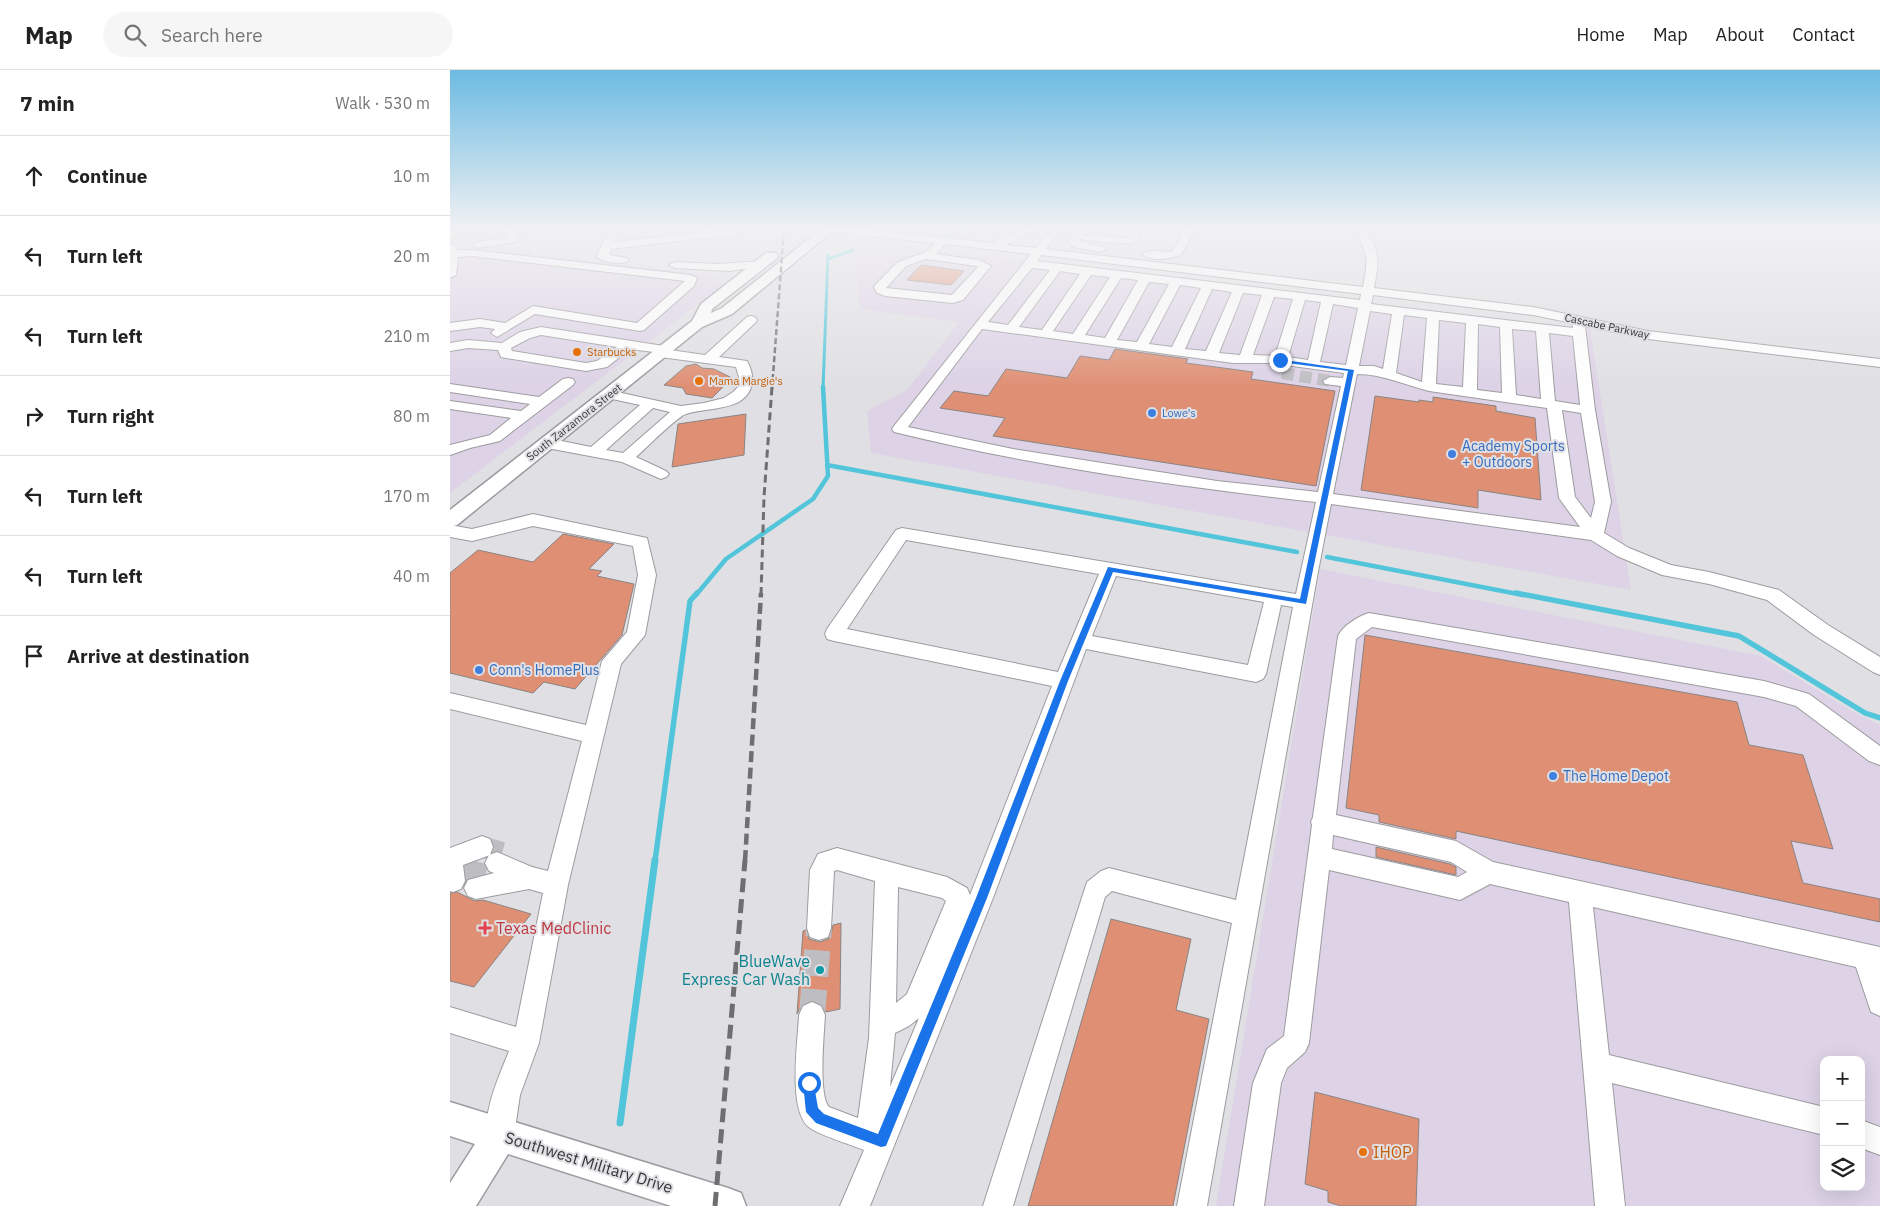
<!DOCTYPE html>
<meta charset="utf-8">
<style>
body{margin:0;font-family:"IBM Plex Sans",sans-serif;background:#f6f6f6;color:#222}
.controls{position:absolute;right:15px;bottom:15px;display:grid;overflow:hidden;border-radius:10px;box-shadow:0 5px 20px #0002}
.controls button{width:45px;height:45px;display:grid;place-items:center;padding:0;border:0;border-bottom:1px solid #e0e0e0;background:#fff;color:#222;font:25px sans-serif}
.stop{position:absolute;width:15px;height:15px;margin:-11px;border:4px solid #1a73e8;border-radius:50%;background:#fff}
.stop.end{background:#1a73e8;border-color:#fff;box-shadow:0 1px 5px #0008}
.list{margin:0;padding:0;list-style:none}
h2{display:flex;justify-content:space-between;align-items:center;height:65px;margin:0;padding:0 20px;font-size:21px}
h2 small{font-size:16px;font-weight:400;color:#767676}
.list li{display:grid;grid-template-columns:32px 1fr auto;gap:15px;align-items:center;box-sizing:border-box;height:80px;padding:0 20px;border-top:1px solid #e0e0e0}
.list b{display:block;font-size:19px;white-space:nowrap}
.list em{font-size:16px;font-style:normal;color:#767676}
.icon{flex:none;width:28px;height:28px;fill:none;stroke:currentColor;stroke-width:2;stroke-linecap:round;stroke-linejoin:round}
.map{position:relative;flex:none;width:1430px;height:1136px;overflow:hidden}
header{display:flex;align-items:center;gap:30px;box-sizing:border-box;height:70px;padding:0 25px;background:#fff;border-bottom:1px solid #e0e0e0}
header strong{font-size:24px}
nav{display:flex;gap:28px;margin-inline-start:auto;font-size:18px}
.search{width:350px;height:45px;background:#f6f6f6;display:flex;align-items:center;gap:12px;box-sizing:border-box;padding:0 18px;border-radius:28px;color:#767676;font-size:19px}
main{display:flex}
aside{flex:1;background:#fff}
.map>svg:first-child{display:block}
.commercial{fill:#ddd2e6;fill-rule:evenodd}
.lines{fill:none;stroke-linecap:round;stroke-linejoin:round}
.stream-far3{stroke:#53c5da;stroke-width:3}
.stream-far2{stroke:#53c5da;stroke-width:4.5}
.stream-far1{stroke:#53c5da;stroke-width:5.5}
.stream{stroke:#53c5da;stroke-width:7}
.building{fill:#df8f73;stroke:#898483}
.minor-tunnel-far2{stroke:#bebec2;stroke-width:12;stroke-dasharray:12 6;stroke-linecap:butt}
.minor-tunnel-far1{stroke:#bebec2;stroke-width:21;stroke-dasharray:21 10;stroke-linecap:butt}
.minor-tunnel{stroke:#bebec2;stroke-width:26;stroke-dasharray:26 13;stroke-linecap:butt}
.minor-casing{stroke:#9c9b9f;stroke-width:2}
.major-casing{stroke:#9c9b9f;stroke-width:3}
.path{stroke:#a4a4a7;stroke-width:2;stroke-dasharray:2 2;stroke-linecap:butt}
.minor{fill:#fff;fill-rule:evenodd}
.major{fill:#fff;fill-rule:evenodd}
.rail-far3{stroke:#6f6e71;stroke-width:2.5;stroke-dasharray:6 3;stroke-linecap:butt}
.rail-far2{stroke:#6f6e71;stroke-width:3;stroke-dasharray:8 4.5;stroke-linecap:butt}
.rail-far1{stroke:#6f6e71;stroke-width:4.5;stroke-dasharray:11 5.5;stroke-linecap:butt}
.rail{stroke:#6f6e71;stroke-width:5;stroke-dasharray:14 7;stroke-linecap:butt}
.route{fill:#1a73e8}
.food-dot{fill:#e8710a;stroke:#e0e0e4;stroke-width:2}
.shop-dot{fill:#3f7fe0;stroke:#e0e0e4;stroke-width:2}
.health-dot{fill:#e0444e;stroke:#e0e0e4;stroke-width:2}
.culture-dot{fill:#0f9aa8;stroke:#e0e0e4;stroke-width:2}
.labels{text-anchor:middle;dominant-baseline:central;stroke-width:4;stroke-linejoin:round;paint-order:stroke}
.far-street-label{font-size:11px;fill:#373638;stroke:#e0e0e4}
.far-food-label{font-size:11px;fill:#c56008;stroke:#e0e0e4;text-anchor:start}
.far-shop-label{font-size:11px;fill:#366cbe;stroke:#e0e0e4;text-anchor:start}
.shop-label{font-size:14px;fill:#366cbe;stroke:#e0e0e4;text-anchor:start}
.near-health-label{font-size:16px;fill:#be3a42;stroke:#e0e0e4;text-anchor:start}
.near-culture-label{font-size:16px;fill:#0d838f;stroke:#e0e0e4;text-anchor:end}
.near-food-label{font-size:16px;fill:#c56008;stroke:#e0e0e4;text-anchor:start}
.near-street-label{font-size:16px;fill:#373638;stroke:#e0e0e4}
</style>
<header>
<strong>Map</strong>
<div class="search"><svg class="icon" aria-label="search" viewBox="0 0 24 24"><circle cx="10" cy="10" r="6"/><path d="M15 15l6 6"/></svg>Search here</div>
<nav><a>Home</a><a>Map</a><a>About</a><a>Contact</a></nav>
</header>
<main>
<aside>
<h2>7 min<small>Walk · 530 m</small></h2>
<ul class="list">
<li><svg class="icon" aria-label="ahead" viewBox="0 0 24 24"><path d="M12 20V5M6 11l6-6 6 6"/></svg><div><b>Continue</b></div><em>10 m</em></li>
<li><svg class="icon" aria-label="left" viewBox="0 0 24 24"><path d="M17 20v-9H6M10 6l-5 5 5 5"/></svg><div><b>Turn left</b></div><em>20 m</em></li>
<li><svg class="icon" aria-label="left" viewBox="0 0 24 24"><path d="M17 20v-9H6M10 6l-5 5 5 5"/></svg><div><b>Turn left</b></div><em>210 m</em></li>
<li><svg class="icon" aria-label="right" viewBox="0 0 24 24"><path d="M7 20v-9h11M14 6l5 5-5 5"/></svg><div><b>Turn right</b></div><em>80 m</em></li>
<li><svg class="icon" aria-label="left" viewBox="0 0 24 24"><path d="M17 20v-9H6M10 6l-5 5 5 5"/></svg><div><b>Turn left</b></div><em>170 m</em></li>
<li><svg class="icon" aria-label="left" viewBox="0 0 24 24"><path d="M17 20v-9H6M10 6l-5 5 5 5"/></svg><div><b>Turn left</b></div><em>40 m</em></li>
<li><svg class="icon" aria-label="arrive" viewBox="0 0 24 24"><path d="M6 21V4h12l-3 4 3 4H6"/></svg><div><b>Arrive at destination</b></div></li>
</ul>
</aside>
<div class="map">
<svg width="1430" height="1136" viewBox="0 0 1430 1136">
<rect width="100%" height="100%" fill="#e0e0e4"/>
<!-- commercial -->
<g class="commercial">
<polygon points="0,159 108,159 80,164 81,184 262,204 271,210 272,216 0,423"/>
<polygon points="411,170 1140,259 1181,520 421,383 417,341 457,320 509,252 410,239 404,171"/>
<path d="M870 499 1311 586 1405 643 1430 655V1136H766ZM1374 990H1411V1117H1374Z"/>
</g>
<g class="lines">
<!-- stream-far3 -->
<g class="stream-far3">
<polyline points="496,165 519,159"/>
<polyline points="378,189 403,180"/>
<polyline points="373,319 378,185"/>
</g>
<!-- stream-far2 -->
<g class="stream-far2">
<polyline points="377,395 847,482"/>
<polyline points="877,487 1073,525"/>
<polyline points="246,525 276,489 363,429 378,406 373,317"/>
</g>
<!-- stream-far1 -->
<g class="stream-far1">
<polyline points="1066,523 1289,566 1415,643 1430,648"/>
<polyline points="205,791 240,531 247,523"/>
</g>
<!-- stream -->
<polyline class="stream" points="170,1053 205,790"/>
</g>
<!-- building -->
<g class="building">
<polygon points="471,195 514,201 501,215 457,210"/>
<polygon points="665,279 738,289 736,293 803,302 801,309 885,321 866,416 543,366 555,348 490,338 504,321 538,326 556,299 617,308 630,286 659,290"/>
<polygon points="246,294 252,298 264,299 282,308 262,328 236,324 233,318 214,315 236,296"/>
<polygon points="925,326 969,332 969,330 983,332 983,327 1046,336 1046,341 1085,348 1091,430 1028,420 1028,438 911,420"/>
<polygon points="296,344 294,385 222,397 228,354"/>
<polygon points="113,464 164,474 139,499 152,501 147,506 184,514 172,565 125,619 94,612 83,623 0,603 0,503 28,480 83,492"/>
<polygon points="915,565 1287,632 1299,675 1353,685 1383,779 1341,771 1353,813 1430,829 1430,852 1006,761 1006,769 929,752 929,745 896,738"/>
<polygon points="926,777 1000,794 1006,797 1006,805 926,787"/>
<polygon points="7,822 25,831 33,830 81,844 24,917 0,911 0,823"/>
<polygon points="661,849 741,869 726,940 759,949 723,1136 578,1136"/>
<polygon points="391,853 390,939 376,942 372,934 361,930 352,934 347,944 353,861 356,860 359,869 370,872 380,868 383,855"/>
<polygon points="865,1022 969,1049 966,1136 891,1136 878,1132 878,1121 855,1114"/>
</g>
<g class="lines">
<!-- minor-tunnel-far2 -->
<polyline class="minor-tunnel-far2" points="832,303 880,311"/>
<!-- minor-tunnel-far1 -->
<polyline class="minor-tunnel-far1" points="32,777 55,783"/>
<!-- minor-tunnel -->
<g class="minor-tunnel">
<polyline points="12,801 35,807"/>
<polyline points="362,945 369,858"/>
</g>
<!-- minor casing -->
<g class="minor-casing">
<g id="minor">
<polygon points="0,159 6,159 5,167 0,170"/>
<polygon points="56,159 66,159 67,170 66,172 27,178 22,175 27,172 56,168"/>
<path d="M160 159H170L164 172 252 162 253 159H263V162L287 161 292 164 287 167 256 168 161 179 159 185 177 188 179 190 177 192C168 194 153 192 146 187Z"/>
<path d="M373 159H413L544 173C557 162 575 159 591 159L555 175 586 178 601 159H612L596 179 913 217C918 190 919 182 903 159H914C931 181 929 192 924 218L1083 237 1198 261 1430 289V297L1198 269 1135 256 1145 340 1161 432 1154 463 1179 478 1221 495 1259 502 1329 520 1378 555 1430 587V605L1423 602 1364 565 1317 530 1259 514 1212 505 1167 486 1141 470 881 434 867 507 757 1136H727L782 853 662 821 655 827 563 1136H533L637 812 651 801 659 798 786 830 843 537 831 535 816 604 813 609 806 612 636 579 543 828 420 1136H390L414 1080C399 1074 372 1066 360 1058 337 1042 348 971 349 945L353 936 362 932 371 936 375 945C374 963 368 1026 379 1037L408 1048 419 968 425 811 387 800 384 801 381 858 378 867 369 870 360 867 357 858 360 800 368 784 387 778 497 807 517 818 520 825 602 616 384 571 377 569 375 564 377 559 446 460 452 458 846 524 866 432C724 416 582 396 444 362L442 359 444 356 581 184 495 174 486 184 529 190 541 196 513 230 503 233 435 226 427 223 424 217 426 214 448 192 476 182 485 173 378 162ZM591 185 911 224 910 230 587 191ZM476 189 526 196 528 197 502 225 436 218 456 196ZM582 198 600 200 558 255 538 252ZM610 201 630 204 592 260 569 257ZM641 205 660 207 623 264 603 261ZM671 208 688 210 655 268 635 265ZM699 212 719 214 687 272 667 270ZM730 215 751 218 722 277 699 274ZM762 219 782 222 756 281 735 279ZM793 223 812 225 790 285 769 283ZM923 225 1083 245 1122 253 1123 258 921 234ZM824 227 843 229 825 286 803 285ZM855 230 871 232 858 290 838 287ZM883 234 908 238 896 295 870 292ZM920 241 942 244 933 299 924 296H909ZM954 245 977 248 972 312 946 303ZM989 250 1016 253 1013 317 986 314ZM1028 254 1050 257 1052 323 1027 320ZM532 259 783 293H820L894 303 893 308 880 307 873 311 875 314 891 316 868 422 767 411 563 379 458 357ZM1062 259 1086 261 1091 329 1066 325ZM1099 263 1123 266 1130 335 1105 331ZM907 304C932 304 955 315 979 321L1097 338 1109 428 1130 457 883 424ZM1112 340 1131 343 1145 432 1141 448 1125 427ZM456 470 649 504 608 602 397 559ZM666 506 814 532 798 595 642 566ZM448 817 492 828 496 831 457 924 446 933ZM469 948 440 1017 445 963 459 956Z"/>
<polygon points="625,159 635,159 632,165 677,168 684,159 694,159 687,170 679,174 635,170 630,168 629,170 631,172 654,177 656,179 650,182 623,177 618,170"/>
<path d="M735 159H745L731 185C719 189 702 192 692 184 700 178 713 183 723 181Z"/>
<polygon points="0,174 4,175 7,180 22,180 241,205 247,208 244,216 194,260 190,261 85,244 47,267 41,263 45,259 30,257 0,261 0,253 30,249 55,253 83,236 187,253 235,211 22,186 8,187 6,205 0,208"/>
<polygon points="312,191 316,192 318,194 316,196 279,201 225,198 219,195 225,192 268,194"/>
<path d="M301 246 305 247 307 250 305 253 269 287 297 291C301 298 303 306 302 313 298 342 256 337 236 344 228 346 195 379 186 387L216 401 219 404 216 407 211 409 172 392 97 378 92 376 90 373 92 370 97 368 141 377 190 335 153 327 151 324 153 321 158 320 231 336 254 333 274 328 283 322 288 317 289 307 286 297 210 287 205 286 204 282 180 279 157 297 136 301 56 288 51 287 48 280 18 278 0 281V273L18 270 52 273 70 262 91 257 214 276 219 277 220 280 255 285 297 247ZM91 265 167 277 147 291 136 293 62 281 61 278 80 268ZM203 338 220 342 173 383 156 380Z"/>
<polygon points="118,308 123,309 125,312 123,315 50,371 20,378 0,385 0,375 40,365 61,348 0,339 0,331 71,341 80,334 0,322 0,314 89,327 113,309"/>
<path d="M83 444 197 468 206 505 195 565 171 594 118 815 89 973 70 1025 64 1065 60 1075 50 1079 40 1075C29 1048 49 1007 59 981L0 963V937L66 957 93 823 79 819 26 829 18 826 14 818 18 810 44 803 39 801 35 793 39 785 47 782 82 797 98 801 132 671 0 639V623L136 655 152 591 177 562 188 505 183 476 83 456 22 471 0 467V455L22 459Z"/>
<path d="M919 543 1314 611 1359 624 1430 676V695L1419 691 1346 636 1314 627 922 557 906 569 886 745 1006 771 1043 792 1430 877V946L1421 942 1406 897 1143 837 1159 985 1374 1037V1065L1162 1013 1175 1136H1145L1119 832 1040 814 1010 830 879 800 859 973 855 982 837 998 831 1013 814 1136H784L803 1013 817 979 834 966 862 755 861 752 863 747 888 566C893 556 908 546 919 543ZM883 765 1001 792 1017 802 1008 807 882 779Z"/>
<polygon points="32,766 40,769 43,777 40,785 13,795 15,811 11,819 3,822 0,821 0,778"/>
<polygon points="1411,1050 1430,1057 1430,1085 1411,1078"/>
</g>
</g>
<!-- major casing -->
<g class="major-casing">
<g id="major">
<polygon points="371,159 385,159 282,244 252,257 7,455 0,457 0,440 242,251 251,234 316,183 326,183 328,186 326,189 262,239 261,243 272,238"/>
<polygon points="0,1032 278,1118 291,1123 296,1136 221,1136 58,1084 26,1136 0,1136 0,1113 25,1074 0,1066"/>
</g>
</g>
<!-- path -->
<polyline class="path" points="322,175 334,167 340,159"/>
<!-- minor -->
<use href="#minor" class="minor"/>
<!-- major -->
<use href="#major" class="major"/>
<!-- rail-far3 -->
<polyline class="rail-far3" points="322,319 334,159"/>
<!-- rail-far2 -->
<polyline class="rail-far2" points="311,525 314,427 322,317"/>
<!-- rail-far1 -->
<polyline class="rail-far1" points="295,791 311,523"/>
<!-- rail -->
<polyline class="rail" points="265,1136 295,790"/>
</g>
<!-- sky -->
<linearGradient id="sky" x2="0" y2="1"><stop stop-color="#6cbbe2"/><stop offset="0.5" stop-color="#f1f1f3"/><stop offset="1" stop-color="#f1f1f3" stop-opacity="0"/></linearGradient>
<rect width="1430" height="318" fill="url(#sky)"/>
<!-- route -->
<polygon class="route" points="828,289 904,300 856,534 663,502 618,611 537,828 436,1076 431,1077 366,1053 356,1042 353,1013 355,1009 359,1007 363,1009 368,1038 374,1044 428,1064 526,828 610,611 658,497 850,529 898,301 830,292"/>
<!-- markers -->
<g class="food-dot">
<circle cx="127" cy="282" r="5"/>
<circle cx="249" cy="311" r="5"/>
<circle cx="913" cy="1082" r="5"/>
</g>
<g class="shop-dot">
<circle cx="702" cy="343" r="5"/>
<circle cx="1002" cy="384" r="5"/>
<circle cx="29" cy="600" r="5"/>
<circle cx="1103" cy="706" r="5"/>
</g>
<path class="health-dot" d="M32.5 850.5h5v5h5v5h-5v5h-5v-5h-5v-5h5z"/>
<circle class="culture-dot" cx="370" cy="900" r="5"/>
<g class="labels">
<!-- far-street labels -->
<g class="far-street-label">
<text transform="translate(1157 256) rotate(12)">Cascabe Parkway</text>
<text transform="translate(124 352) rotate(-38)">South Zarzamora Street</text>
</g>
<!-- far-food labels -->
<g class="far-food-label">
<text x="137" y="282">Starbucks</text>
<text x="259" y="311">Mama Margie's</text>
</g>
<!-- far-shop labels -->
<g class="far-shop-label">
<text x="712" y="343">Lowe's</text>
</g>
<!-- shop labels -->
<g class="shop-label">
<text x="1012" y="376">Academy Sports<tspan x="1012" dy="16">+ Outdoors</tspan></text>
<text x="39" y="600">Conn's HomePlus</text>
<text x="1113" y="706">The Home Depot</text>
</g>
<!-- near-health labels -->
<g class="near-health-label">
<text x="46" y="858">Texas MedClinic</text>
</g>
<!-- near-culture labels -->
<g class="near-culture-label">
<text x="360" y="891">BlueWave<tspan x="360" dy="18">Express Car Wash</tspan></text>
</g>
<!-- near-food labels -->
<g class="near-food-label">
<text x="923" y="1082">IHOP</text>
</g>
<!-- near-street labels -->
<g class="near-street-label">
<text transform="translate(139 1092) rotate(17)">Southwest Military Drive</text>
</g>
</g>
</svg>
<div class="controls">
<button>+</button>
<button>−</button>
<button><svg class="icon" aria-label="layers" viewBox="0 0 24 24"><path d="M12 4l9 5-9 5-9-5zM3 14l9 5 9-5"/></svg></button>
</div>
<div class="stop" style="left:359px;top:1013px"></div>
<div class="stop end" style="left:830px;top:290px"></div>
</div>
</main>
